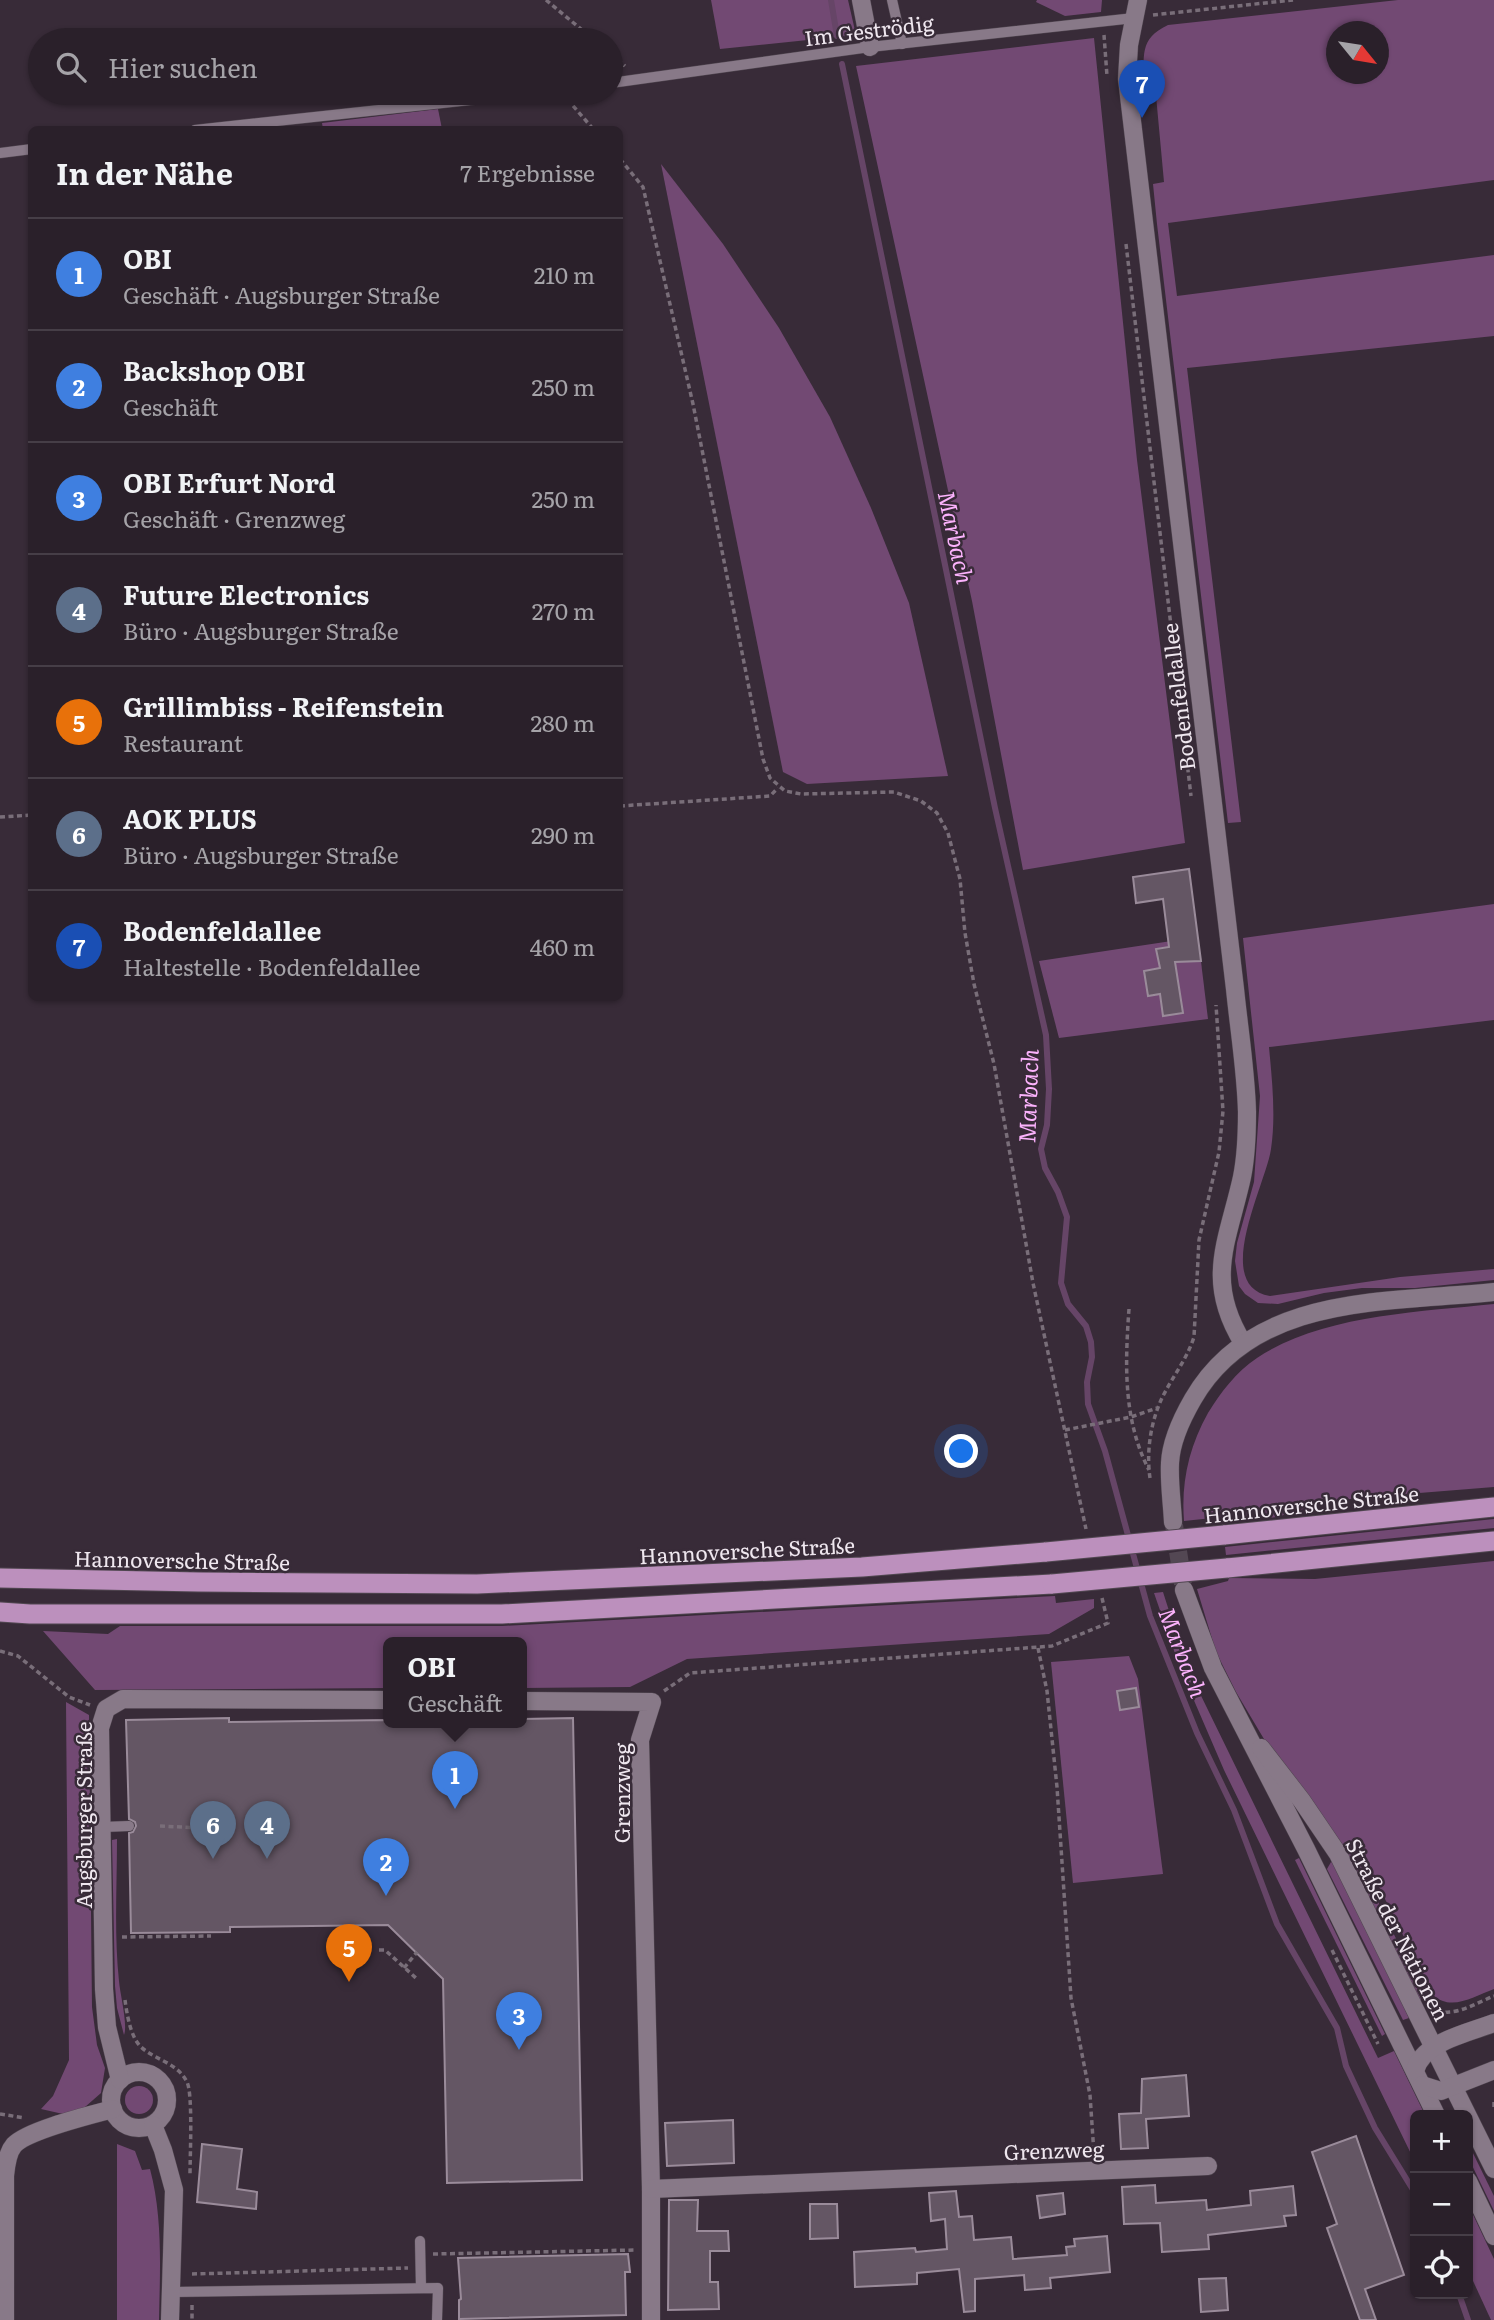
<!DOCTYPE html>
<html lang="de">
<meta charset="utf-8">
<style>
body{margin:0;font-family:Literata,serif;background:#322832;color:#f1f3f6}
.controls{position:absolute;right:21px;bottom:21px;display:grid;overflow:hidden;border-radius:10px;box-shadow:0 2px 5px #0004}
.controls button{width:63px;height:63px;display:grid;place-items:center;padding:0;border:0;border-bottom:2px solid #463e47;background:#2a202a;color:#f1f3f6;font:35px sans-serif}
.compass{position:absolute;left:1326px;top:21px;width:63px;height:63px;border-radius:50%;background:#2a202a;box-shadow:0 2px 5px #0004;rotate:120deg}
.you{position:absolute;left:962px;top:1452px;width:24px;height:24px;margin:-18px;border:5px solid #fff;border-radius:50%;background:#1a73e8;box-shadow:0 0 0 10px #1a73e833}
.badge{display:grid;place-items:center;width:46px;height:46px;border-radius:50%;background:#1a73e8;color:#fff;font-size:23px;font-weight:700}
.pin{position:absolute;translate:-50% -58px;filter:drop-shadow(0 2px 4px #0008)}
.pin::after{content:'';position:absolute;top:37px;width:24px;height:21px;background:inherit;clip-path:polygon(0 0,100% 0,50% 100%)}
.popup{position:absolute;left:383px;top:1637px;width:144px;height:91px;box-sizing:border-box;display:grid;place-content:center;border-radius:10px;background:#2a202a;filter:drop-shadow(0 2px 5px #0005);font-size:23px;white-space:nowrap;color:#a5a3a8}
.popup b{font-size:26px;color:#f1f3f6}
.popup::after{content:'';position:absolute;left:50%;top:100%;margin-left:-14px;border:14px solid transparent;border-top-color:#2a202a}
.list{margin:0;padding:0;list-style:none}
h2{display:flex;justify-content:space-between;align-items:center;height:91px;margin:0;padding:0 28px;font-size:30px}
h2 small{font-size:23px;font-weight:400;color:#a5a3a8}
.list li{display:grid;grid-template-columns:46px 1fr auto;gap:21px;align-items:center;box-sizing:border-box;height:112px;padding:0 28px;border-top:2px solid #463e47}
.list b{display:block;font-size:26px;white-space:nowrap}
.list p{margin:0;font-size:23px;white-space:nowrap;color:#a5a3a8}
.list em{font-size:23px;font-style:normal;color:#a5a3a8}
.icon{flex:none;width:38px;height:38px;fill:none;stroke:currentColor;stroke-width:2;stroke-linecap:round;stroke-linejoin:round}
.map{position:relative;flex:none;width:1494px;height:2320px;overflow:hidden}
.search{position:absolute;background:#2a202a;box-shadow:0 2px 5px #0004;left:28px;top:28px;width:595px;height:77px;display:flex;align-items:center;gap:18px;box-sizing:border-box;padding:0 24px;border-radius:38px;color:#a5a3a8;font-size:26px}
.panel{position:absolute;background:#2a202a;box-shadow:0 2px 5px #0004;left:28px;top:126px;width:595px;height:875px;border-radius:10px}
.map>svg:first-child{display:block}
.green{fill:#724973;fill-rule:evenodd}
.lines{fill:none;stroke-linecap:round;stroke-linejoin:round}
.stream{stroke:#664567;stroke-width:6}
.building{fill:#645664;stroke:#9a8b9a;stroke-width:2}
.secondary-tunnel{stroke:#534753;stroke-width:18;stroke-dasharray:18 9;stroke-linecap:butt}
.service-casing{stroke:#514751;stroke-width:11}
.minor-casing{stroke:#514751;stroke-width:19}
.tertiary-casing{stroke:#514751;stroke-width:19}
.secondary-casing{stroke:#514751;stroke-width:19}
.trunk-casing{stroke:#514751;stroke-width:21}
.path{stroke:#796e79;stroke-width:3.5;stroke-dasharray:5 3.5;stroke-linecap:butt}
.service{stroke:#887988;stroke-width:10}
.minor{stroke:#887988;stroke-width:18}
.tertiary{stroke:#887988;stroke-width:18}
.secondary{stroke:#887988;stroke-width:18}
.trunk{stroke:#bc90bd;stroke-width:19}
.trunk-bridge-casing{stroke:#514751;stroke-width:21;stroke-linecap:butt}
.trunk-bridge{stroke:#bc90bd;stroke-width:19}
.labels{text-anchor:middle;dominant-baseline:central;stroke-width:5;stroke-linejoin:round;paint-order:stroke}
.street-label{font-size:21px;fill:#efe7ef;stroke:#382b38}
.water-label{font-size:23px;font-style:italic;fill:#fbb2fc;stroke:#382b38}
</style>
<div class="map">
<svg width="1494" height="2320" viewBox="0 0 1494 2320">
<rect width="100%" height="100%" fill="#382b38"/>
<!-- green -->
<g class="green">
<polygon points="711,0 848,0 856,35 720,49"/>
<polygon points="1037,0 1102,0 1101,12 1065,16 1036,2"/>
<path d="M1398 0H1494V180L1168 223 1177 296 1494 255V336L1187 368 1241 822 1228 823 1157 224 1153 184 1164 182 1155 85H1143C1145 56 1138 39 1168 25ZM1336 32H1378V74H1336Z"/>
<polygon points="1094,38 1137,460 1185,843 1023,870 972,601 856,66"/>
<polygon points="438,109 442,129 323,129 322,123"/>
<polygon points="661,164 723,244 779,328 830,417 871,508 909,603 948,776 807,784 783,772"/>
<path d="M1494 904V1020L1269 1047C1272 1080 1276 1116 1271 1149 1266 1184 1211 1286 1270 1296L1400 1277 1494 1269V1280L1415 1288H1362L1324 1293 1278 1304 1258 1303 1245 1294 1239 1286 1235 1261 1237 1243 1254 1182 1260 1096 1243 938Z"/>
<polygon points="1198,937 1208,1019 1059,1038 1039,961"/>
<path d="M1494 1304V1487L1357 1498 1323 1503 1277 1517 1222 1522V1517L1184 1521C1181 1482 1189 1447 1208 1413 1221 1392 1236 1372 1257 1358 1321 1315 1419 1312 1494 1304Z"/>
<polygon points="1494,1519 1494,1528 1226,1555 1225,1547"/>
<path d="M1494 1561V1989C1475 1996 1451 2012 1433 1995L1360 1849 1354 1852 1420 1988 1421 2003 1236 1692 1216 1652 1197 1589 1228 1581 1229 1578 1315 1579Z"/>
<polygon points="1163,1592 1187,1667 1378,2058 1394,2051 1425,2115 1415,2115 1415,2162 1224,1770 1180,1668 1154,1593"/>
<polygon points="1055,1596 1056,1603 1094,1599 1094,1608 1049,1634 687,1659 630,1687 522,1688 522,1643 388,1643 388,1688 95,1690 43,1631 108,1634 120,1626 502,1626"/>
<polygon points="1129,1656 1138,1679 1163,1874 1073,1883 1051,1662"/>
<polygon points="66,1702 89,1715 92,2007 97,2045 105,2068 101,2093 85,2107 63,2114 41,2109 53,2096 69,2060"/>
<path d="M117 1839C117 1886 114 1934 119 1981 120 1994 128 2025 124 2035L117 2008 115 1986 112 1840Z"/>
<polygon points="1299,1858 1385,2034 1382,2036 1295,1860"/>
<polygon points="1331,1862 1336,1864 1409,2018 1403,2020 1327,1869"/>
<circle cx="139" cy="2100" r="14"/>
<polygon points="1468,2143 1494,2196 1494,2211 1468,2157"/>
<path d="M117 2144 135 2151 142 2170 150 2169C163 2218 160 2270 159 2320H117Z"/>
<polygon points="1468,2204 1494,2259 1494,2320 1491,2320 1468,2270"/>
</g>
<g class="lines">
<!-- stream -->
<g class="stream">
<polyline points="831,0 837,36"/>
<polyline points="842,64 995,808 1046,1035 1049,1089 1047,1125 1041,1149 1045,1168 1058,1192 1067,1217 1061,1283 1068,1304 1086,1326 1091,1342 1092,1357 1087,1382 1088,1404 1105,1451 1150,1616 1197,1733 1234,1810 1277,1924 1337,2028 1346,2066 1375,2128 1415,2193"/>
<polyline points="1459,2294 1468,2320"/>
</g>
</g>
<!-- building -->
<g class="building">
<polygon points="1189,869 1201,961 1175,962 1183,1013 1163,1016 1160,994 1148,996 1144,971 1160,968 1156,949 1169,947 1163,899 1136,903 1133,877"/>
<polygon points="1136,1688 1139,1707 1120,1710 1117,1691"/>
<polygon points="229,1718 229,1722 388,1720 388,1723 522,1723 522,1719 573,1718 582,2180 447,2183 443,1979 388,1925 230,1927 230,1932 131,1933 129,1833 133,1832 136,1826 135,1822 129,1819 126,1720"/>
<polygon points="1186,2075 1189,2116 1146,2119 1148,2148 1121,2149 1119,2114 1141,2113 1142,2079"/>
<polygon points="733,2120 734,2163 667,2166 665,2123"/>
<polygon points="1356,2136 1404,2275 1365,2289 1376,2320 1360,2320 1327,2228 1337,2224 1312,2152"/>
<polygon points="202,2144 242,2149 237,2189 257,2192 256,2209 197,2202"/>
<polygon points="1155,2185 1156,2203 1206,2200 1207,2210 1251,2205 1250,2191 1293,2186 1296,2215 1284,2216 1286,2226 1208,2235 1209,2249 1162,2252 1160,2223 1124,2224 1122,2187"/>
<polygon points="956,2191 959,2217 972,2216 974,2240 1011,2237 1013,2259 1067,2255 1066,2247 1075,2246 1074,2239 1107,2236 1110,2272 1050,2278 1051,2288 1025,2290 1024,2275 975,2279 975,2311 964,2312 959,2269 917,2273 917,2284 855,2287 854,2252 915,2248 916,2252 947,2249 945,2219 931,2221 929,2193"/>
<polygon points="1063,2193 1065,2214 1040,2218 1037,2196"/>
<polygon points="669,2200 698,2200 697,2231 728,2231 729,2251 710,2251 710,2282 718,2282 719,2309 668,2310"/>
<polygon points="810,2204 837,2204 838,2238 810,2239"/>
<polygon points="628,2254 630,2272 625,2272 626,2315 459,2319 459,2300 461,2299 458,2258"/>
<polygon points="1226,2278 1228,2310 1201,2312 1199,2279"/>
</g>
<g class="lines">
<!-- secondary-tunnel -->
<polyline class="secondary-tunnel" points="1174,1525 1183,1584"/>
<!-- service casing -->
<g class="service-casing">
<g id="service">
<polyline points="892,0 902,44"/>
<polyline points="611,83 870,47 1134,18"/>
<polyline points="195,130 535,93"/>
<polyline points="0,153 32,149"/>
<polyline points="103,1827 129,1826"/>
<polyline points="420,2241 421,2288"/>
<polyline points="173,2292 438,2288 437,2320"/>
</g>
</g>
<!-- minor casing -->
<g class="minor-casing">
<g id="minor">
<polyline points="861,0 870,47"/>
<polyline points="522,1701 652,1702 640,1740 651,2189 651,2320"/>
<circle cx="139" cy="2100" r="28"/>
<polyline points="120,2080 107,2027 104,1989 100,1728 106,1709 123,1699 388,1700"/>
<polyline points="153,2125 163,2150 174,2190 170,2320"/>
<polyline points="651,2189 1208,2166"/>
<path d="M5 2320V2176C6 2166 7 2153 14 2145 28 2130 91 2115 113 2109"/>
</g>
</g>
<!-- tertiary casing -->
<g class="tertiary-casing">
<path id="tertiary" d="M1138 0 1129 45 1127 79 1235 989C1239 1029 1246 1071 1247 1112 1247 1132 1246 1157 1242 1177 1228 1241 1204 1280 1243 1343"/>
</g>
<!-- secondary casing -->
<g class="secondary-casing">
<g id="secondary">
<path d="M1173 1522C1172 1502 1169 1483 1170 1463 1171 1441 1182 1418 1193 1399 1254 1293 1388 1303 1494 1292"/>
<polyline points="1184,1590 1213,1668 1306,1849 1436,2115"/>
<polyline points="1261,1748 1302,1801 1338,1854 1494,2169"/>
<path d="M1415 2071C1422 2042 1468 2033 1494 2023"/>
<polyline points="1422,2085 1441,2091 1494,2070"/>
<polyline points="1468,2181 1494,2236"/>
</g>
</g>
<!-- trunk casing -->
<g class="trunk-casing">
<g id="trunk">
<polyline points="1224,1535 1494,1507"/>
<polyline points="1227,1568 1494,1541"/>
<polyline points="0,1578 199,1582 477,1584 862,1567 1046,1552"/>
<polyline points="0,1612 30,1614 502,1614 1052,1584"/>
</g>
</g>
<!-- path -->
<g class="path">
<polyline points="546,0 594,40"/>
<polyline points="1153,15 1293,0"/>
<polyline points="1104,35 1107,76"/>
<polyline points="611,54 625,66"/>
<polyline points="562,93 594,130"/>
<polyline points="620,159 643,187 693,404 763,759 770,778 785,791 801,794 894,792 921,801 937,813 948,833 960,879 965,933 974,984 994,1064 1033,1283 1086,1529"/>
<polyline points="1126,244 1191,796"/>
<polyline points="620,806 770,796 778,788"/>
<polyline points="0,817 32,815"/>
<path d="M1129 1309C1125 1364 1123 1420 1149 1470"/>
<polyline points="1065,1430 1131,1417 1157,1408"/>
<path d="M1150 1478C1146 1451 1151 1420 1163 1396 1173 1376 1187 1359 1194 1337L1199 1240 1219 1152 1223 1111 1216 1005"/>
<polyline points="1038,1648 1047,1691 1057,1787 1071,1998 1090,2095 1094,2154"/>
<polyline points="0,1651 18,1656 69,1697 90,1705"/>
<polyline points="664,1691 690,1673 1052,1646 1108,1623 1102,1598"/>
<polyline points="160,1826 200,1828"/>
<polyline points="122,1937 211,1936"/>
<polyline points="379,1950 385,1950 417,1979"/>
<polyline points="1332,1950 1378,2044"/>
<polyline points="404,1968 417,1952"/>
<path d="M125 2000C127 2014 130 2035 140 2046 154 2060 177 2062 187 2082 193 2094 190 2157 190 2174"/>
<path d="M1437 2010C1453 2018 1478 2002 1494 1996"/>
<polyline points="1494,2102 1494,2110"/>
<polyline points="0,2114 25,2118"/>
<polyline points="433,2254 635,2250"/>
<polyline points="192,2274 408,2268"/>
<polyline points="192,2305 192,2320"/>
</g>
<!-- service -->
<use href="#service" class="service"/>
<!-- minor -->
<use href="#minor" class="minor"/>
<!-- tertiary -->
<use href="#tertiary" class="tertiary"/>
<!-- secondary -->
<use href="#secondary" class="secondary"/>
<!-- trunk -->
<use href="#trunk" class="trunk"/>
<!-- trunk-bridge casing -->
<g class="trunk-bridge-casing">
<g id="trunk-bridge">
<polyline points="1046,1552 1224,1535"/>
<polyline points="1052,1584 1227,1568"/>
</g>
</g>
<!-- trunk-bridge -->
<use href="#trunk-bridge" class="trunk-bridge"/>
</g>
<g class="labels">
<!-- street labels -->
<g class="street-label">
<text transform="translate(869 29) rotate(-7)">Im Geströdig</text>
<text transform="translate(1177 697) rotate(-97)">Bodenfeldallee</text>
<text transform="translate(1311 1503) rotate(-6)">Hannoversche Straße</text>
<text transform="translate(747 1549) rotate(-3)">Hannoversche Straße</text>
<text transform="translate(182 1559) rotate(1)">Hannoversche Straße</text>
<text transform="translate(620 1793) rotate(-90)">Grenzweg</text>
<text transform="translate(82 1815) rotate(-90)">Augsburger Straße</text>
<text transform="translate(1399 1929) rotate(63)">Straße der Nationen</text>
<text transform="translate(1054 2149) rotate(-2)">Grenzweg</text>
</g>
<!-- water labels -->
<g class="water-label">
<text transform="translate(957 537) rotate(78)">Marbach</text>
<text transform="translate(1027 1096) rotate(-88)">Marbach</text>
<text transform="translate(1184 1652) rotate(69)">Marbach</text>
</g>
</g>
</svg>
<div class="controls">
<button>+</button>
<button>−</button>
<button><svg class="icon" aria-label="locate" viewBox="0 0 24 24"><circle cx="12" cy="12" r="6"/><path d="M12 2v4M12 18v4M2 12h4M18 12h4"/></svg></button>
</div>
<svg class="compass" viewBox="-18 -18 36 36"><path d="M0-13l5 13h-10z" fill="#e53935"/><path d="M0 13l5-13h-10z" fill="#a5a3a8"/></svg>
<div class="you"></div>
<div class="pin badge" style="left:455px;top:1809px;background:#3f7fe0">1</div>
<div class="popup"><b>OBI</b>Geschäft</div>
<div class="pin badge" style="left:386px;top:1896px;background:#3f7fe0">2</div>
<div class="pin badge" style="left:519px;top:2050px;background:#3f7fe0">3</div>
<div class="pin badge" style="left:267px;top:1859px;background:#5c6f8a">4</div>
<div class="pin badge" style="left:349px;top:1982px;background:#e8710a">5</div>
<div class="pin badge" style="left:213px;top:1859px;background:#5c6f8a">6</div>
<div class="pin badge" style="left:1142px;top:118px;background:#1a4fb4">7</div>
<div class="search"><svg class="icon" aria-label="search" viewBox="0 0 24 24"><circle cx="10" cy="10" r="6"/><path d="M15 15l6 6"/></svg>Hier suchen</div>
<section class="panel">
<h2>In der Nähe<small>7 Ergebnisse</small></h2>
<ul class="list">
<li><span class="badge" style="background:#3f7fe0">1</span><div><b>OBI</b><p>Geschäft · Augsburger Straße</p></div><em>210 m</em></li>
<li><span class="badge" style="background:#3f7fe0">2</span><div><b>Backshop OBI</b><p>Geschäft</p></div><em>250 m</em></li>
<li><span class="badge" style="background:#3f7fe0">3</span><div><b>OBI Erfurt Nord</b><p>Geschäft · Grenzweg</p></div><em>250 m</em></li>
<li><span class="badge" style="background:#5c6f8a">4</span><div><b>Future Electronics</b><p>Büro · Augsburger Straße</p></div><em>270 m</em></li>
<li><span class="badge" style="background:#e8710a">5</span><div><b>Grillimbiss - Reifenstein</b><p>Restaurant</p></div><em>280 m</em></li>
<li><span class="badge" style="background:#5c6f8a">6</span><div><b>AOK PLUS</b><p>Büro · Augsburger Straße</p></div><em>290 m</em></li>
<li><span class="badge" style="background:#1a4fb4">7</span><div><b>Bodenfeldallee</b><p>Haltestelle · Bodenfeldallee</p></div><em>460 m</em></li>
</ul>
</section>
</div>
